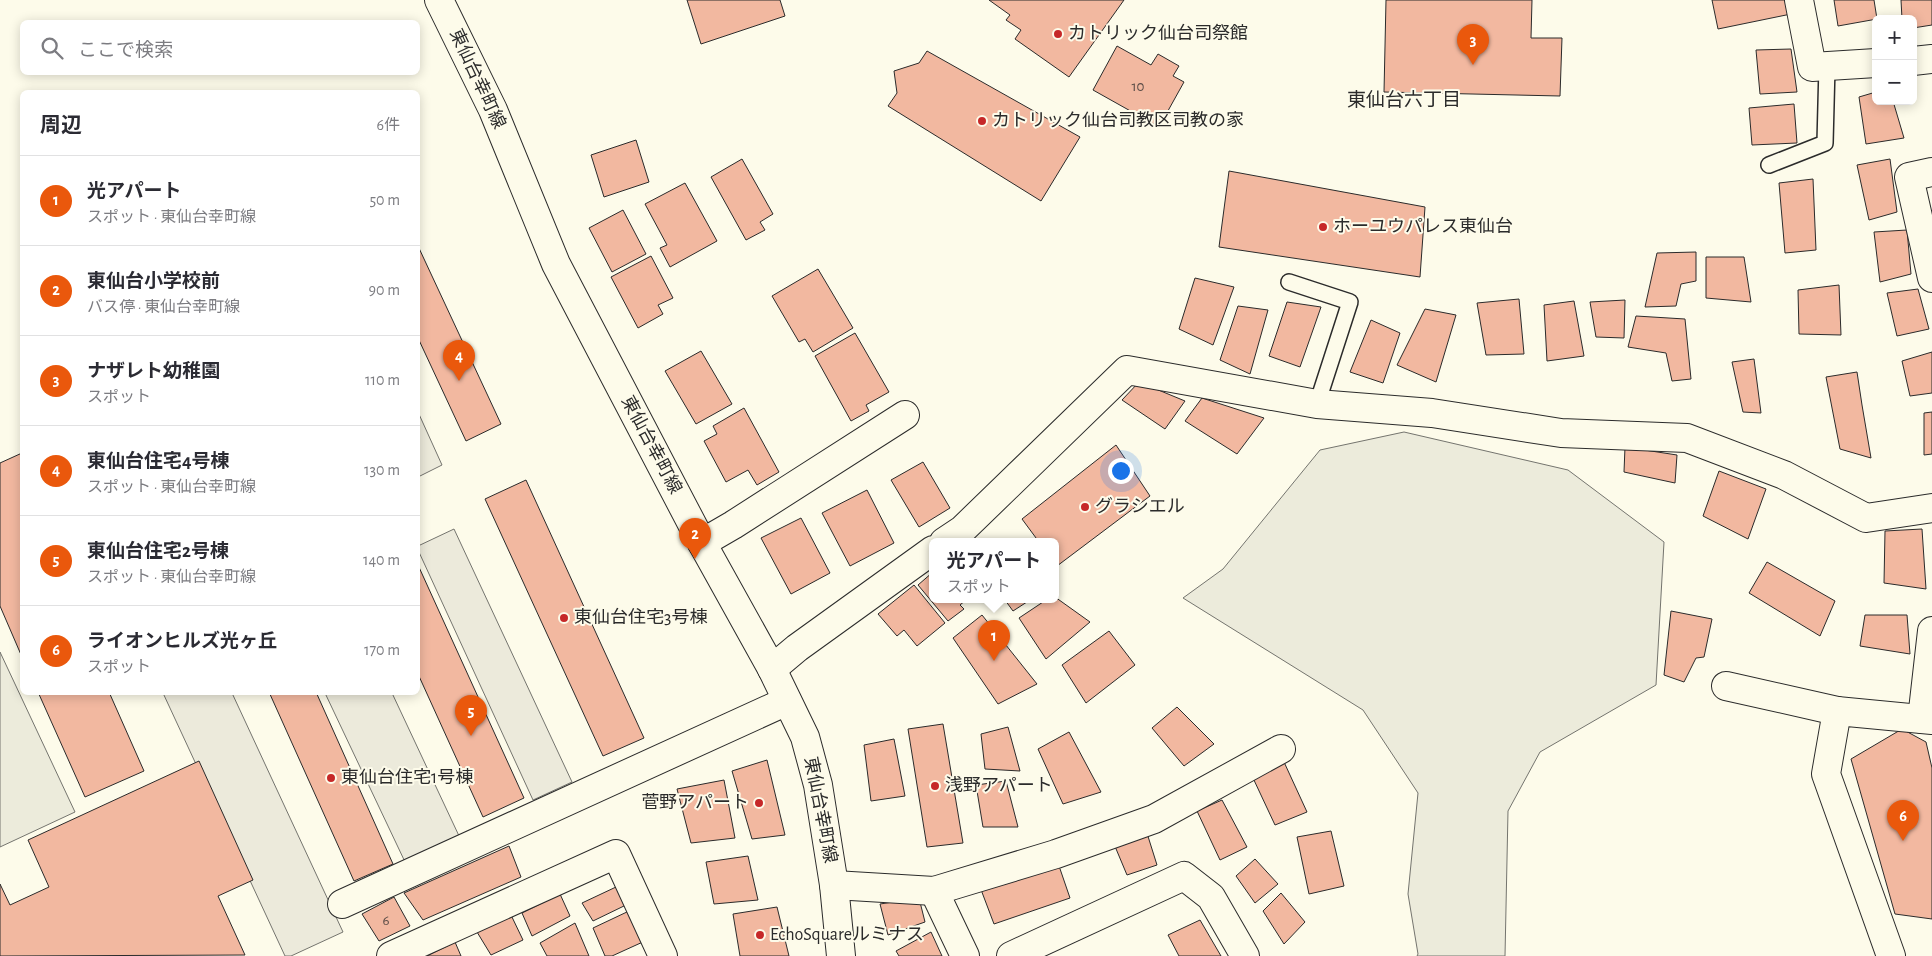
<!DOCTYPE html>
<html lang="ja">
<meta charset="utf-8">
<style>
body{margin:0;font-family:"Alegreya Sans","Noto Sans JP",sans-serif;background:#f7f7f7;color:#2b2b33}
.controls{position:absolute;right:15px;top:15px;display:grid;overflow:hidden;border-radius:8px;box-shadow:0 2px 12px #0003}
.controls button{width:45px;height:45px;display:grid;place-items:center;padding:0;border:0;border-bottom:1px solid #e1e1e2;background:#fff;color:#2b2b33;font:25px sans-serif}
.you{position:absolute;left:1120px;top:470px;width:18px;height:18px;margin:-12px;border:4px solid #fff;border-radius:50%;background:#1a73e8;box-shadow:0 0 0 8px #1a73e833}
.badge{display:grid;place-items:center;width:32px;height:32px;border-radius:50%;background:#ea580c;color:#fff;font-size:16px;font-weight:700}
.pin{position:absolute;translate:-50% -41px;filter:drop-shadow(0 1px 2px #0008)}
.pin::after{content:'';position:absolute;top:26px;width:18px;height:15px;background:inherit;clip-path:polygon(0 0,100% 0,50% 100%)}
.popup{position:absolute;left:929px;top:538px;width:130px;height:65px;box-sizing:border-box;display:grid;place-content:center;border-radius:8px;background:#fff;filter:drop-shadow(0 1px 4px #0005);font-size:16px;white-space:nowrap;color:#7c7c81}
.popup b{font-size:19px;color:#2b2b33}
.popup::after{content:'';position:absolute;left:50%;top:100%;margin-left:-10px;border:10px solid transparent;border-top-color:#fff}
.list{margin:0;padding:0;list-style:none}
h2{display:flex;justify-content:space-between;align-items:center;height:65px;margin:0;padding:0 20px;font-size:21px}
h2 small{font-size:16px;font-weight:400;color:#7c7c81}
.list li{display:grid;grid-template-columns:32px 1fr auto;gap:15px;align-items:center;box-sizing:border-box;height:90px;padding:0 20px;border-top:1px solid #e1e1e2}
.list b{display:block;font-size:19px;white-space:nowrap}
.list p{margin:0;font-size:16px;white-space:nowrap;color:#7c7c81}
.list em{font-size:16px;font-style:normal;color:#7c7c81}
.icon{flex:none;width:28px;height:28px;fill:none;stroke:currentColor;stroke-width:2;stroke-linecap:round;stroke-linejoin:round}
.map{position:relative;flex:none;width:1932px;height:956px;overflow:hidden}
.search{position:absolute;background:#fff;box-shadow:0 2px 12px #0003;left:20px;top:20px;width:400px;height:55px;display:flex;align-items:center;gap:12px;box-sizing:border-box;padding:0 18px;border-radius:8px;color:#7c7c81;font-size:19px}
.panel{position:absolute;background:#fff;box-shadow:0 2px 12px #0003;left:20px;top:90px;width:400px;height:605px;border-radius:8px}
.map>svg:first-child{display:block}
.green{fill:#ecebdb;stroke:#74746e}
.parking{fill:#eceadb;stroke:#74746e}
.building{fill:#f2b8a0;stroke:#2b2b2b}
.lines{fill:none;stroke-linecap:round;stroke-linejoin:round}
.lane-casing{stroke:#2b2b2b;stroke-width:18}
.street-casing{stroke:#2b2b2b;stroke-width:30}
.secondary-casing{stroke:#2b2b2b;stroke-width:30}
.lane{stroke:#fdfbea;stroke-width:15}
.street{stroke:#fdfbea;stroke-width:28}
.secondary{stroke:#fdfbea;stroke-width:28}
.poi-dot{fill:#c62828;stroke:#fdfbea;stroke-width:2}
.labels{text-anchor:middle;dominant-baseline:central;stroke-width:4;stroke-linejoin:round;paint-order:stroke}
.number-label{font-size:15px;fill:#5d4e48}
.poi-label{font-size:18px;fill:#2b2b2b;stroke:#fdfbea;text-anchor:start}
.street-label{font-size:18px;fill:#2b2b2b;stroke:#fdfbea}
.neighbourhood-label{font-size:19px;fill:#2b2b2b;stroke:#fdfbea}
</style>
<div class="map">
<svg width="1932" height="956" viewBox="0 0 1932 956">
<rect width="100%" height="100%" fill="#fdfbea"/>
<!-- green -->
<g class="green">
<polygon points="1404,432 1568,470 1664,542 1656,685 1540,752 1508,811 1505,956 1417,956 1418,954 1408,894 1418,793 1363,710 1183,598 1223,569 1320,450"/>
<polygon points="0,652 75,812 0,847"/>
</g>
<!-- parking -->
<g class="parking">
<polygon points="418,412 442,465 418,477"/>
<polygon points="454,529 572,782 533,800 418,550 418,546"/>
<polygon points="163,693 232,693 343,932 291,956 285,956"/>
<polygon points="325,693 392,693 460,838 406,864"/>
</g>
<!-- building -->
<g class="building">
<polygon points="687,0 780,0 785,16 701,44"/>
<polygon points="989,0 1124,0 1069,77 1015,39 1021,30 1006,20 1010,15"/>
<polygon points="1386,0 1532,0 1531,38 1562,38 1560,96 1384,92"/>
<polygon points="1712,0 1788,0 1791,14 1718,29"/>
<polygon points="1834,0 1874,0 1877,19 1838,26"/>
<polygon points="1901,0 1932,0 1932,25 1913,28 1913,19 1902,19"/>
<polygon points="1117,46 1151,65 1158,54 1179,66 1173,76 1184,82 1159,127 1093,90"/>
<polygon points="1791,49 1797,92 1760,94 1756,50"/>
<polygon points="927,51 1080,137 1041,201 888,106 897,93 894,71 919,63"/>
<polygon points="1876,92 1876,101 1893,101 1904,138 1866,144 1859,97"/>
<polygon points="1794,104 1797,143 1752,145 1749,108"/>
<polygon points="636,140 649,182 604,197 591,155"/>
<polygon points="742,159 773,214 760,222 765,230 746,240 711,177"/>
<polygon points="1890,159 1897,212 1869,220 1857,165"/>
<polygon points="1229,171 1425,207 1420,277 1219,247"/>
<polygon points="1813,179 1816,250 1785,253 1779,183"/>
<polygon points="685,183 717,241 670,267 660,248 667,245 645,204"/>
<polygon points="623,210 646,254 612,272 589,228"/>
<polygon points="1907,230 1911,274 1880,282 1874,232"/>
<polygon points="418,246 501,424 466,441 418,338"/>
<polygon points="1696,252 1696,281 1681,284 1676,306 1645,307 1657,253"/>
<polygon points="651,256 673,298 658,305 663,314 638,328 611,277"/>
<polygon points="1706,257 1744,257 1751,302 1706,298"/>
<polygon points="818,269 853,328 813,352 805,339 799,342 772,296"/>
<polygon points="1195,278 1234,287 1213,345 1179,329"/>
<polygon points="1839,285 1841,335 1799,334 1798,290"/>
<polygon points="1918,289 1929,329 1897,336 1887,293"/>
<polygon points="1519,299 1524,354 1486,355 1477,303"/>
<polygon points="1625,300 1624,338 1596,337 1590,302"/>
<polygon points="1574,301 1584,356 1547,361 1544,305"/>
<polygon points="1287,302 1321,307 1300,367 1269,356"/>
<polygon points="1238,306 1268,310 1250,374 1220,360"/>
<polygon points="1425,309 1456,315 1436,382 1397,365"/>
<polygon points="1636,316 1685,319 1691,379 1672,381 1666,353 1628,347"/>
<polygon points="1371,320 1400,333 1383,383 1350,372"/>
<polygon points="855,333 889,392 866,405 869,411 851,421 815,356"/>
<polygon points="701,351 732,404 696,424 665,371"/>
<polygon points="1932,352 1932,393 1910,396 1902,361"/>
<polygon points="1754,359 1761,413 1743,412 1732,362"/>
<polygon points="1857,372 1862,405 1871,458 1840,449 1826,377"/>
<polygon points="1139,382 1185,401 1165,429 1122,400"/>
<polygon points="1202,398 1264,418 1237,454 1185,421"/>
<polygon points="744,408 779,472 757,485 748,470 726,482 704,441 717,434 713,426"/>
<polygon points="1932,412 1932,454 1924,455 1924,413"/>
<polygon points="1116,445 1150,496 1057,566 1055,564 1055,542 1039,542 1022,519"/>
<polygon points="1625,447 1677,455 1675,483 1624,472"/>
<polygon points="22,453 22,657 0,606 0,463"/>
<polygon points="923,462 950,508 919,527 891,480"/>
<polygon points="1719,471 1766,489 1748,539 1703,516"/>
<polygon points="526,480 644,738 603,756 485,499"/>
<polygon points="867,490 894,543 850,566 822,513"/>
<polygon points="801,518 830,573 791,594 761,538"/>
<polygon points="1922,529 1926,589 1884,583 1885,531"/>
<polygon points="1767,562 1835,601 1820,636 1749,593"/>
<polygon points="418,565 524,798 483,817 418,674"/>
<polygon points="933,572 933,600 966,600 960,605 964,609 948,621 918,585"/>
<polygon points="914,585 945,623 917,646 904,630 897,636 878,614"/>
<polygon points="1055,597 1090,622 1046,659 1019,618 1046,600 1055,600"/>
<polygon points="1005,600 1030,600 1013,611"/>
<polygon points="1671,611 1712,619 1704,657 1696,658 1684,682 1664,675"/>
<polygon points="982,615 1037,684 998,704 953,638"/>
<polygon points="1865,615 1907,615 1910,654 1860,646"/>
<polygon points="1109,631 1135,665 1086,703 1062,665"/>
<polygon points="38,692 109,692 144,771 85,797"/>
<polygon points="269,692 316,692 393,864 354,881"/>
<polygon points="1177,707 1214,744 1184,766 1152,728"/>
<polygon points="943,724 963,843 927,847 908,729"/>
<polygon points="1008,727 1020,771 985,769 981,734"/>
<polygon points="1902,729 1926,742 1932,768 1932,919 1895,914 1851,759"/>
<polygon points="1069,732 1101,792 1063,804 1038,749"/>
<polygon points="894,739 905,796 871,801 864,745"/>
<polygon points="767,760 785,835 752,839 732,771"/>
<polygon points="199,761 253,880 218,896 245,955 0,956 0,884 10,905 49,887 28,840"/>
<polygon points="1284,762 1307,812 1275,825 1253,778"/>
<polygon points="724,780 735,838 691,843 677,789"/>
<polygon points="1006,781 1018,827 983,827 976,785"/>
<polygon points="1222,800 1247,847 1220,860 1197,811"/>
<polygon points="1146,830 1157,865 1127,875 1114,844"/>
<polygon points="1331,831 1344,886 1309,894 1297,837"/>
<polygon points="509,846 521,877 423,920 404,893"/>
<polygon points="748,856 758,900 714,904 706,862"/>
<polygon points="1255,859 1278,884 1255,903 1236,876"/>
<polygon points="1058,863 1070,898 994,924 980,887"/>
<polygon points="616,887 626,905 593,921 582,903"/>
<polygon points="1281,893 1305,922 1284,944 1263,911"/>
<polygon points="560,894 570,916 532,936 522,913"/>
<polygon points="394,897 410,926 379,941 362,914"/>
<polygon points="919,898 925,922 888,935 880,904"/>
<polygon points="777,907 789,956 740,956 733,914"/>
<polygon points="629,911 645,941 612,956 605,956 593,928"/>
<polygon points="511,915 523,940 491,955 477,932"/>
<polygon points="1200,920 1221,956 1179,956 1168,935"/>
<polygon points="575,923 589,956 547,956 540,943"/>
<polygon points="931,932 942,956 899,956 896,951"/>
<polygon points="455,942 461,956 427,956"/>
</g>
<g class="lines">
<!-- lane casing -->
<g class="lane-casing">
<g id="lane">
<polyline points="1769,165 1825,143 1827,66"/>
<polyline points="1289,282 1350,302 1317,404"/>
</g>
</g>
<!-- street casing -->
<g class="street-casing">
<g id="street">
<polyline points="1799,0 1812,67 1876,63"/>
<polyline points="1913,61 1932,59"/>
<polyline points="1932,172 1909,177 1932,278"/>
<polyline points="944,542 962,530 1127,370 1317,404 1432,413 1561,433 1687,438 1784,475 1866,518 1932,508"/>
<polyline points="702,543 733,525 905,415"/>
<polyline points="772,669 797,648 933,550"/>
<polyline points="1726,686 1837,711"/>
<polyline points="1922,719 1932,631"/>
<polyline points="834,885 934,891 1056,854 1154,819 1281,749"/>
<polyline points="934,891 965,956"/>
<polyline points="342,904 787,701"/>
<polyline points="391,956 616,854 663,956"/>
<polyline points="1011,956 1184,876 1211,897 1245,956"/>
<polyline points="1891,956 1826,774 1837,711 1932,720"/>
</g>
</g>
<!-- secondary casing -->
<g class="secondary-casing">
<polyline id="secondary" points="439,0 493,110 556,264 702,543 772,669 805,737 818,785 834,885 841,956"/>
</g>
<!-- lane -->
<use href="#lane" class="lane"/>
<!-- street -->
<use href="#street" class="street"/>
<!-- secondary -->
<use href="#secondary" class="secondary"/>
</g>
<!-- markers -->
<g class="poi-dot">
<circle cx="1058" cy="34" r="5"/>
<circle cx="982" cy="121" r="5"/>
<circle cx="1323" cy="227" r="5"/>
<circle cx="1085" cy="507" r="5"/>
<circle cx="564" cy="618" r="5"/>
<circle cx="331" cy="778" r="5"/>
<circle cx="935" cy="786" r="5"/>
<circle cx="759" cy="803" r="5"/>
<circle cx="760" cy="935" r="5"/>
</g>
<g class="labels">
<!-- number labels -->
<g class="number-label">
<text x="1138" y="86">10</text>
<text x="386" y="920">6</text>
</g>
<!-- poi labels -->
<g class="poi-label">
<text x="1068" y="34">カトリック仙台司祭館</text>
<text x="992" y="121">カトリック仙台司教区司教の家</text>
<text x="1333" y="227">ホーユウパレス東仙台</text>
<text x="1095" y="507">グラシエル</text>
<text x="574" y="618">東仙台住宅3号棟</text>
<text x="341" y="778">東仙台住宅1号棟</text>
<text x="945" y="786">浅野アパート</text>
<text x="749" y="803" text-anchor="end">菅野アパート</text>
<text x="770" y="935">EchoSquareルミナス</text>
</g>
<!-- street labels -->
<g class="street-label">
<text transform="translate(477 79) rotate(65)">東仙台幸町線</text>
<text transform="translate(651 445) rotate(62)">東仙台幸町線</text>
<text transform="translate(820 810) rotate(79)">東仙台幸町線</text>
</g>
<!-- neighbourhood labels -->
<g class="neighbourhood-label">
<text x="1404" y="100">東仙台六丁目</text>
</g>
</g>
</svg>
<div class="controls">
<button>+</button>
<button>−</button>
</div>
<div class="you"></div>
<div class="pin badge" style="left:994px;top:661px">1</div>
<div class="popup"><b>光アパート</b>スポット</div>
<div class="pin badge" style="left:695px;top:559px">2</div>
<div class="pin badge" style="left:1473px;top:65px">3</div>
<div class="pin badge" style="left:459px;top:381px">4</div>
<div class="pin badge" style="left:471px;top:736px">5</div>
<div class="pin badge" style="left:1903px;top:841px">6</div>
<div class="search"><svg class="icon" aria-label="search" viewBox="0 0 24 24"><circle cx="10" cy="10" r="6"/><path d="M15 15l6 6"/></svg>ここで検索</div>
<section class="panel">
<h2>周辺<small>6件</small></h2>
<ul class="list">
<li><span class="badge">1</span><div><b>光アパート</b><p>スポット · 東仙台幸町線</p></div><em>50 m</em></li>
<li><span class="badge">2</span><div><b>東仙台小学校前</b><p>バス停 · 東仙台幸町線</p></div><em>90 m</em></li>
<li><span class="badge">3</span><div><b>ナザレト幼稚園</b><p>スポット</p></div><em>110 m</em></li>
<li><span class="badge">4</span><div><b>東仙台住宅4号棟</b><p>スポット · 東仙台幸町線</p></div><em>130 m</em></li>
<li><span class="badge">5</span><div><b>東仙台住宅2号棟</b><p>スポット · 東仙台幸町線</p></div><em>140 m</em></li>
<li><span class="badge">6</span><div><b>ライオンヒルズ光ヶ丘</b><p>スポット</p></div><em>170 m</em></li>
</ul>
</section>
</div>
